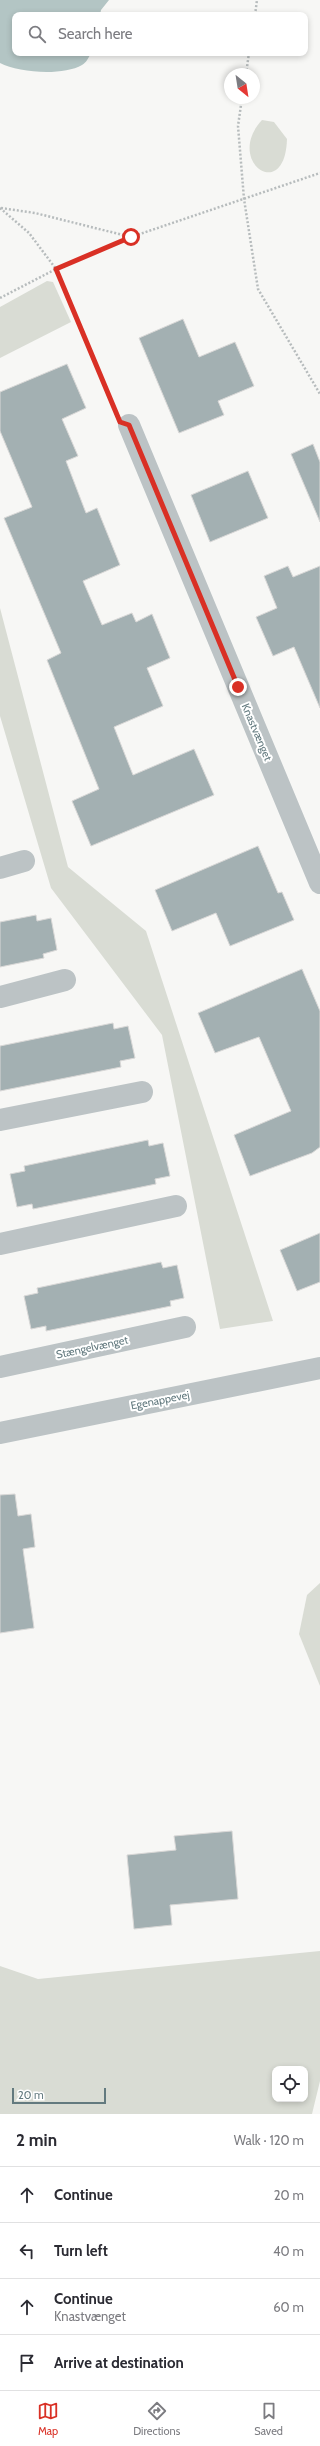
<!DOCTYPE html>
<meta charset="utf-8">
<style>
body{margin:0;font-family:Cabin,sans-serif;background:#f2f2f3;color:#2b2b33}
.controls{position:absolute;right:12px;bottom:12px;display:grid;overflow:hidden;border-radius:8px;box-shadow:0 2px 6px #0003}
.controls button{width:36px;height:36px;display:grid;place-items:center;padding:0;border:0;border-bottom:1px solid #e1e1e2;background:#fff;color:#2b2b33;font:20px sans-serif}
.compass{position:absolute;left:224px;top:68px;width:36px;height:36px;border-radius:50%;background:#fff;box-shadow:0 2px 6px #0003;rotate:150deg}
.scale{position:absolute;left:12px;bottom:10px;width:94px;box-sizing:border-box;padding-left:4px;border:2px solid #637a7f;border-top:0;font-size:11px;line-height:14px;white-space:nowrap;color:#637a7f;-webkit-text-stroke:3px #fff;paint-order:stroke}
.stop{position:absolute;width:12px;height:12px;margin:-9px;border:3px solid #d93025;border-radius:50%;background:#fff}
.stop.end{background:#d93025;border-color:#fff;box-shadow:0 1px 4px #0008}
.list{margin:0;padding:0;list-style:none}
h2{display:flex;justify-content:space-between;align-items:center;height:52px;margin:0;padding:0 16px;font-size:17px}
h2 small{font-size:13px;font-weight:400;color:#7c7c81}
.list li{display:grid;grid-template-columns:26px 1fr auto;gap:12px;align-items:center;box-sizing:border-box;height:56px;padding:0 16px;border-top:1px solid #e1e1e2}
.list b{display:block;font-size:15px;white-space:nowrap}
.list p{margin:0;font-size:13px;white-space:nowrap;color:#7c7c81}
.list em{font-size:13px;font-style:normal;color:#7c7c81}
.icon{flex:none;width:22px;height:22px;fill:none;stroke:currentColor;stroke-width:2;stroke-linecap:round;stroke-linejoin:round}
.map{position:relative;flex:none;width:320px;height:2114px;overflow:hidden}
.search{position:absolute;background:#fff;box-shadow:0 2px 6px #0003;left:12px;right:12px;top:12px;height:44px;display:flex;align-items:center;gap:10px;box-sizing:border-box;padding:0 14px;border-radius:8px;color:#7c7c81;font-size:15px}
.sheet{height:276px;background:#fff}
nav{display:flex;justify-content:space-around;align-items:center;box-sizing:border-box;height:56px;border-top:1px solid #e1e1e2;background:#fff;font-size:11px;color:#7c7c81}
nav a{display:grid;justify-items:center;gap:2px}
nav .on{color:#d93025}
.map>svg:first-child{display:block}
.green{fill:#d9dcd4;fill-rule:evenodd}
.water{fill:#b3c5c4}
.building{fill:#a3b0b2;stroke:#d9d8d7}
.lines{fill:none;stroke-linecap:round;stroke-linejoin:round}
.path{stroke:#b7bcbd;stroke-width:2.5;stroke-dasharray:2 2;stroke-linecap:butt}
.minor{stroke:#bcc3c5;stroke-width:22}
.route{stroke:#d93025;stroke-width:5}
.labels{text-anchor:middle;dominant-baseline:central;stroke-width:4;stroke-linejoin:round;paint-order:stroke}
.street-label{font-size:11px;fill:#637a7f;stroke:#fff}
</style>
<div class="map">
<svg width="320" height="2114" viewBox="0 0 320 2114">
<rect width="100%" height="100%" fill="#f7f7f5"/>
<!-- green -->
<g class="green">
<path d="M262 120 274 122 287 139C285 204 224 161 262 120Z"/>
<polygon points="47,281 53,282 71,322 0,358 0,307"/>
<polygon points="0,608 68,867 146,931 273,1321 220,1329 162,1035 51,888 0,716"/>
<polygon points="320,1583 320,1686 299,1634 307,1595"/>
<path d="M320 1951V2081L312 2114H0V1966L38 1979ZM275 2069H305V2099H275Z"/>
</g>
<!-- water -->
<path class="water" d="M0 0H109L101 10 100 15H15V53H91C89 57 86 63 82 65 63 76 19 73 0 63Z"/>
<!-- building -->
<g class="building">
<polygon points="183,319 199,357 235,342 254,386 218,401 224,415 179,433 139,338"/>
<polygon points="67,364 86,408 62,419 78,456 66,461 86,513 97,508 120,565 83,581 102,625 132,613 136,622 152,614 170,658 147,668 163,706 114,727 133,775 194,749 214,795 91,846 72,801 99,789 47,660 61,653 4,518 32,507 0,431 0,392"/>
<polygon points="313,444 320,462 320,522 291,454"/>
<polygon points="248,471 268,518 210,542 191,495"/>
<polygon points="288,566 293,577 320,566 320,708 294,647 273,656 256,617 277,608 264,576"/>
<polygon points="258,846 278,893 282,892 294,920 230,946 216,913 172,931 155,890"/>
<polygon points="36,915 37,921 51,918 57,950 43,954 44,958 0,967 0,922"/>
<polygon points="302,969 320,1011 320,1147 312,1153 250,1176 234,1135 291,1111 259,1037 215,1053 198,1013"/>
<polygon points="113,1023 114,1029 128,1026 135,1058 120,1061 121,1067 0,1091 0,1046"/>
<polygon points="148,1140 149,1146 163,1143 170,1176 155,1179 156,1184 33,1209 32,1204 17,1207 10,1174 25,1171 24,1166"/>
<polygon points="320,1233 320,1282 297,1291 280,1250"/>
<polygon points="161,1262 163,1268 177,1265 184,1298 170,1301 171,1306 46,1331 46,1326 31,1329 24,1296 38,1293 37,1288"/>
<polygon points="15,1494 18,1516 31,1514 35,1547 23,1549 34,1628 0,1633 0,1495"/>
<polygon points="232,1831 238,1899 170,1905 172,1925 134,1929 127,1855 176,1850 174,1836"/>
</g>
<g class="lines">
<!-- path -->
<g class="path">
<polyline points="255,15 257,0"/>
<polyline points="246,74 249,53"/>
<polyline points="242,98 238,126 244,199 258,289 320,394"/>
<polyline points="0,208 29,233 56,269 112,404"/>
<polyline points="1,208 35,213 131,237"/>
<polyline points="0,298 56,269 131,237 320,173"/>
</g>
<!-- minor -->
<g class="minor">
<polyline points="129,425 320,883"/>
<polyline points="0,868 24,861"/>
<polyline points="0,997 65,980"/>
<polyline points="0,1120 142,1092"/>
<polyline points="0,1244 176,1206"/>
<polyline points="0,1367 185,1327"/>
<polyline points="0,1433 320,1368"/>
</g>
</g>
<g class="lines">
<!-- route -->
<polyline class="route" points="131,237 56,269 120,422 129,425 238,687"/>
</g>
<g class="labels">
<!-- street labels -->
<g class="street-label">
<text transform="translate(257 732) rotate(67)">Knastvænget</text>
<text transform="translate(92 1347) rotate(-12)">Stængelvænget</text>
<text transform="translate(160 1400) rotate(-11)">Egenappevej</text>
</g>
</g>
</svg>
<div class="controls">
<button><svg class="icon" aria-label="locate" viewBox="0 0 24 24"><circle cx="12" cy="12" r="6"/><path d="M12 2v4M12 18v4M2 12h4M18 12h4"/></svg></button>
</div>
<svg class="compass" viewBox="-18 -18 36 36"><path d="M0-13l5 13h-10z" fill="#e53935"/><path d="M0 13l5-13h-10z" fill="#7c7c81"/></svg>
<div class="scale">20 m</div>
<div class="stop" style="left:131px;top:237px"></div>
<div class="stop end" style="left:238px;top:687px"></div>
<div class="search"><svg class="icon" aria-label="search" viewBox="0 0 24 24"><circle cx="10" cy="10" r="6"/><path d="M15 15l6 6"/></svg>Search here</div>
</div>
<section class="sheet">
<h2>2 min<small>Walk · 120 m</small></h2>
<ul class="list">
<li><svg class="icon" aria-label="ahead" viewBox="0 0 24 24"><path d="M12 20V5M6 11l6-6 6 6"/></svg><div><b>Continue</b></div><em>20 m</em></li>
<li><svg class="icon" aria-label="left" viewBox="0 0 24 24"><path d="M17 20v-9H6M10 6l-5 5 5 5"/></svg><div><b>Turn left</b></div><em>40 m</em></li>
<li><svg class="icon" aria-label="ahead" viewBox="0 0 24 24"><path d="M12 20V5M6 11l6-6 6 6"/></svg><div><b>Continue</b><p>Knastvænget</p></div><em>60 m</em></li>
<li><svg class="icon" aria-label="arrive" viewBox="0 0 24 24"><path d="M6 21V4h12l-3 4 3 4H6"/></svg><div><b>Arrive at destination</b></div></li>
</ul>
</section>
<nav>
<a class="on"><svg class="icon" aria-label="map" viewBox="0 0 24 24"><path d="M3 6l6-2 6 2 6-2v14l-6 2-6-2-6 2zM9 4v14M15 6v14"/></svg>Map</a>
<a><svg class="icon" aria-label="directions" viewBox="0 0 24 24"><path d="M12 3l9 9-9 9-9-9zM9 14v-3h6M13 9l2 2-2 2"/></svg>Directions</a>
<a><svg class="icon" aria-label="saved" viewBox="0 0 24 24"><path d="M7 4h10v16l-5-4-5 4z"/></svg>Saved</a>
</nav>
